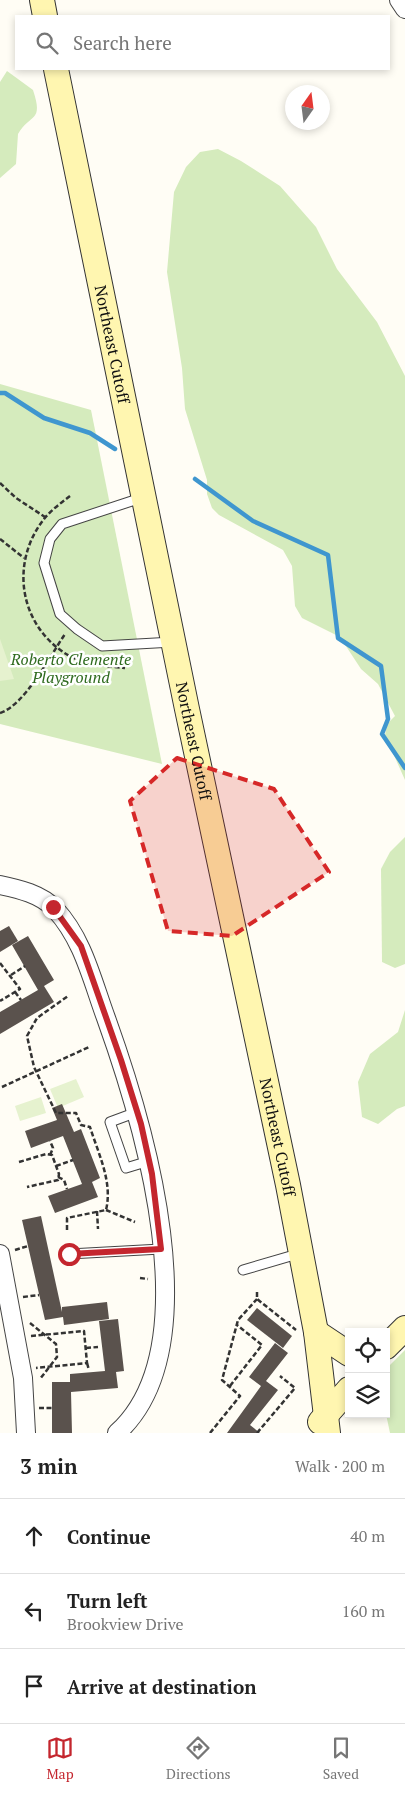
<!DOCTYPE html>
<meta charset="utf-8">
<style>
body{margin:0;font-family:"PT Serif",serif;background:#f6f6f6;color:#222}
.controls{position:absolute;right:15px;bottom:15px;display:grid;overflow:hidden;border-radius:0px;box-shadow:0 2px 8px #0003}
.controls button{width:45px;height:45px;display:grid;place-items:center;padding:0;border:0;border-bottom:1px solid #e0e0e0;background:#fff;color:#222;font:25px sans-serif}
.compass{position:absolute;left:285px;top:85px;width:45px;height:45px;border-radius:50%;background:#fff;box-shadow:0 2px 8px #0003;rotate:14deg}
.stop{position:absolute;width:15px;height:15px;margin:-11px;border:4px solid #c4262e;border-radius:50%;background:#fff}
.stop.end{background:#c4262e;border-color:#fff;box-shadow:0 1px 5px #0008}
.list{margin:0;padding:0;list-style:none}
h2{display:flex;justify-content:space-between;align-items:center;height:65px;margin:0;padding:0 20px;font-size:21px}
h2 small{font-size:16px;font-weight:400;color:#767676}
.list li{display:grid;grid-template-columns:32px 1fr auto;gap:15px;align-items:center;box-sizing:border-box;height:75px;padding:0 20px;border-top:1px solid #e0e0e0}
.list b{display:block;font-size:19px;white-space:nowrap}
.list p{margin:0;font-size:16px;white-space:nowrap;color:#767676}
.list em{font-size:16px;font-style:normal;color:#767676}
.icon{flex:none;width:28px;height:28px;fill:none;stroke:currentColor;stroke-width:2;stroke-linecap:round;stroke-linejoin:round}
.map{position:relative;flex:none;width:405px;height:1433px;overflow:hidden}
.search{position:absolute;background:#fff;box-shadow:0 2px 8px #0003;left:15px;right:15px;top:15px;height:55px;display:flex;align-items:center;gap:12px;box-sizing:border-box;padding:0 18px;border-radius:0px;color:#767676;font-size:19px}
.sheet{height:290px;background:#fff}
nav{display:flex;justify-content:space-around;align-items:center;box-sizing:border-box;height:70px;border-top:1px solid #e0e0e0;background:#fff;font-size:14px;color:#767676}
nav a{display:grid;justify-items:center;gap:2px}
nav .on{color:#c4262e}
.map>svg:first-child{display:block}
.green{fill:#d5ebbd}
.pitch{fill:#e6f2cf}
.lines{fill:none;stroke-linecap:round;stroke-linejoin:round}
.stream{stroke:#3f96cf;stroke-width:4.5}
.building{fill:#5a524d}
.lane-casing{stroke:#444;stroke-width:11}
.street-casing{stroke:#444;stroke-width:20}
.secondary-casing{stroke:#333;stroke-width:26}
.path{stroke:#333;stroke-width:2.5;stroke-dasharray:5 2.5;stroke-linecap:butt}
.lane{stroke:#fff;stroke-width:9}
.street{stroke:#fff;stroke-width:18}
.secondary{stroke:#fff6b0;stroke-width:24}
.route{stroke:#c4262e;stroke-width:6}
.marked{fill:#d62828;fill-opacity:0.2;stroke:#d62828;stroke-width:4;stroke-dasharray:10 6;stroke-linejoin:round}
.labels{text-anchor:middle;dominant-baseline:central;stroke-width:5;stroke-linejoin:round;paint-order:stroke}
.street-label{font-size:16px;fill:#111;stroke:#fff}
.park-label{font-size:16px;font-style:italic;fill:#2f6b1f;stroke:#fff}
</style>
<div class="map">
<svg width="405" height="1433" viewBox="0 0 405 1433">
<rect width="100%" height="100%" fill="#fffdf5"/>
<!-- green -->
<g class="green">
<path d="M7 71 33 90C44 123 30 113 18 134L16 164 0 178V82Z"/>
<polygon points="218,149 241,161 280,186 316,227 337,269 377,322 405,376 405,780 385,735 387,724 395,716 378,684 361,669 340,637 302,618 295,606 292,566 283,550 219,515 212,508 207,494 207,480 185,409 182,368 167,272 174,192 186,167 200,152"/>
<polygon points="0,384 91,410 162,764 0,724"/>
<polygon points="405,837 405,964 395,968 382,962 381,869 390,852"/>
<polygon points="405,1010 405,1106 397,1109 378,1124 362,1117 358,1082 370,1054 398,1032"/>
<polygon points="405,1350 405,1433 390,1433 386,1414 386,1369"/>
</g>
<!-- pitch -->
<g class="pitch">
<polygon points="0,639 14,679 0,681"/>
<polygon points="76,1079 84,1097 58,1108 50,1089"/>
<polygon points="41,1097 46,1113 20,1121 15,1106"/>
</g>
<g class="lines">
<!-- stream -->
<g class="stream">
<polyline points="0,393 5,393 44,418 90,433 115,449"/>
<polyline points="195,479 253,521 328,555 338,638 381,666 388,719 382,734 405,768"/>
</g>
</g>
<!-- building -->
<g class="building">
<polygon points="9,926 18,941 0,952 0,931"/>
<polygon points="28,936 54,980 44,986 54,1002 0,1034 0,1012 38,990 12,945"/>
<polygon points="62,1104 74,1132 81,1129 100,1178 92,1182 98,1197 55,1213 48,1196 82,1184 63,1136 31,1148 25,1131 57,1120 52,1108"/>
<polygon points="41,1216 62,1312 62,1307 107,1302 109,1319 64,1325 63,1317 45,1320 22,1220"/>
<polygon points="257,1308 292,1336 283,1348 247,1320"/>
<polygon points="118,1319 124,1371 116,1372 118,1388 71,1392 72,1433 52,1433 52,1382 70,1382 70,1374 105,1371 99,1321"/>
<polygon points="275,1343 288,1353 266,1381 278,1390 250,1425 260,1433 227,1433 261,1386 249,1377"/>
</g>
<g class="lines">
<!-- lane casing -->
<g class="lane-casing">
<g id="lane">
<polyline points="144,497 62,524 50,539 44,563 60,614 77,629 102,646 173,642"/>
<polyline points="137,1112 110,1122 126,1168 149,1161"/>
<polyline points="69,1254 161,1249"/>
<polyline points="243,1270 301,1253"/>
</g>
</g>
<!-- street casing -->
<g class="street-casing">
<g id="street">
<polyline points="399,0 405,9"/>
<path d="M0 885C19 889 41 894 55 909 83 939 92 980 106 1018 143 1121 212 1347 117 1433"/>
<polyline points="0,1254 23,1378 26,1433"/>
</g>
</g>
<!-- secondary casing -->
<g class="secondary-casing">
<g id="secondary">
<polyline points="42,0 45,16"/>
<path id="s1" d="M56 69 187 709 288 1185 316 1332 328 1433"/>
<polyline points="316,1332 349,1354"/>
<polyline points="386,1347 405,1328"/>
<polyline points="320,1422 349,1389"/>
</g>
</g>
<!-- path -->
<g class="path">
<polyline points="0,483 16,498 45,517"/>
<path d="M70 496C61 503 51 510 44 519 11 561 18 621 63 652 80 664 104 666 125 668"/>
<polyline points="0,539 24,558"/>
<path d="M0 713C25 705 50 656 65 634"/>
<polyline points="0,963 20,989 0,1001"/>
<polyline points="11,975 25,966"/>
<polyline points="15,992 21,1000"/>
<polyline points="2,1087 89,1047"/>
<polyline points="50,1155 53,1148 50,1141"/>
<polyline points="19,1162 46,1154 52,1155 59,1174 58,1180 27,1187"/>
<polyline points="56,1166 73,1160"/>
<polyline points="58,1177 64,1180 67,1189"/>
<polyline points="106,1210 135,1222"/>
<polyline points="97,1211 98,1229"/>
<path d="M67 1230V1218L106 1210C113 1182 98 1153 90 1127L81 1125 76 1113H56L34 1067 27 1036 37 1018 68 996"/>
<polyline points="15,1250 28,1246"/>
<polyline points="140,1278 148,1279"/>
<polyline points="257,1292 257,1299 296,1330"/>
<polyline points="23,1297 39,1295"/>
<polyline points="30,1323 56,1344 57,1357 40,1379"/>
<polyline points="31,1336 84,1331 87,1363 36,1368"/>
<polyline points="86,1348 98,1347"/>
<polyline points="87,1363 89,1370"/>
<polyline points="230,1386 262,1345 237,1325"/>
<polyline points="39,1408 52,1408"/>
<polyline points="210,1433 240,1396 222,1380 238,1320 257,1299"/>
<polyline points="257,1433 295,1388 280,1376"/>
</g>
<!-- lane -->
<use href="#lane" class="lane"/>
<!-- street -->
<use href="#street" class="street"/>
<!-- secondary -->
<use href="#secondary" class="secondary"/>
</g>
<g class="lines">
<!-- route -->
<polyline class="route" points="53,907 81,946 121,1060 141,1124 152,1174 161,1249 69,1254"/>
</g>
<!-- marked area -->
<path class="marked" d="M177 758 274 789 329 872 232 936 168 931 130 801Z"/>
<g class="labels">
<!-- street labels -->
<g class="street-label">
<text stroke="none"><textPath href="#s1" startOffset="281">Northeast Cutoff</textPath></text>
<text stroke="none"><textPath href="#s1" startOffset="686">Northeast Cutoff</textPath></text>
<text stroke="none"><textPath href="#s1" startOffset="1091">Northeast Cutoff</textPath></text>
</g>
<!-- park labels -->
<g class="park-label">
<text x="71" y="659">Roberto Clemente<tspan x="71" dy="18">Playground</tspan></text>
</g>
</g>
</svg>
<div class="controls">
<button><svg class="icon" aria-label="locate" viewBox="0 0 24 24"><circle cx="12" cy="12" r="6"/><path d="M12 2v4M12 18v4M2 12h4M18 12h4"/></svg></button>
<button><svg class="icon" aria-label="layers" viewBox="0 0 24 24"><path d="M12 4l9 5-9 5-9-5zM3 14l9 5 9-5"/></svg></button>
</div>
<svg class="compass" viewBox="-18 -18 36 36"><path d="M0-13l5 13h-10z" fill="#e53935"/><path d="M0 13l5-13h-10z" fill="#767676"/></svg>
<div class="stop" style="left:69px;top:1254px"></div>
<div class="stop end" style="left:53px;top:907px"></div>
<div class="search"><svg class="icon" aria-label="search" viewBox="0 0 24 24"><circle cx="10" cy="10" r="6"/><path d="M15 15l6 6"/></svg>Search here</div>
</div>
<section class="sheet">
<h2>3 min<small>Walk · 200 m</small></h2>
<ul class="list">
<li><svg class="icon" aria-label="ahead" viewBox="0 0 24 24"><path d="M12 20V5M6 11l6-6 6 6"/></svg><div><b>Continue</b></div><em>40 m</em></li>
<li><svg class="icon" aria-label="left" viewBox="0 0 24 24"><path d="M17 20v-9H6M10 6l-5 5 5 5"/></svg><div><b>Turn left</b><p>Brookview Drive</p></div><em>160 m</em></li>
<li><svg class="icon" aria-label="arrive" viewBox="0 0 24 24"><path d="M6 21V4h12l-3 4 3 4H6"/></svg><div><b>Arrive at destination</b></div></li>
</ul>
</section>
<nav>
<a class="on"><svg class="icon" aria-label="map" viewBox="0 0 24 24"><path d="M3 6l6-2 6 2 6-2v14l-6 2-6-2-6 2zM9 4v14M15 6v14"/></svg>Map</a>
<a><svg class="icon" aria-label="directions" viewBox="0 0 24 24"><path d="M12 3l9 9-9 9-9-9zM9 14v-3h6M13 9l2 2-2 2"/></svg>Directions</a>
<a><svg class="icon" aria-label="saved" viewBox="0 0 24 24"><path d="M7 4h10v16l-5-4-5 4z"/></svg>Saved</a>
</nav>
